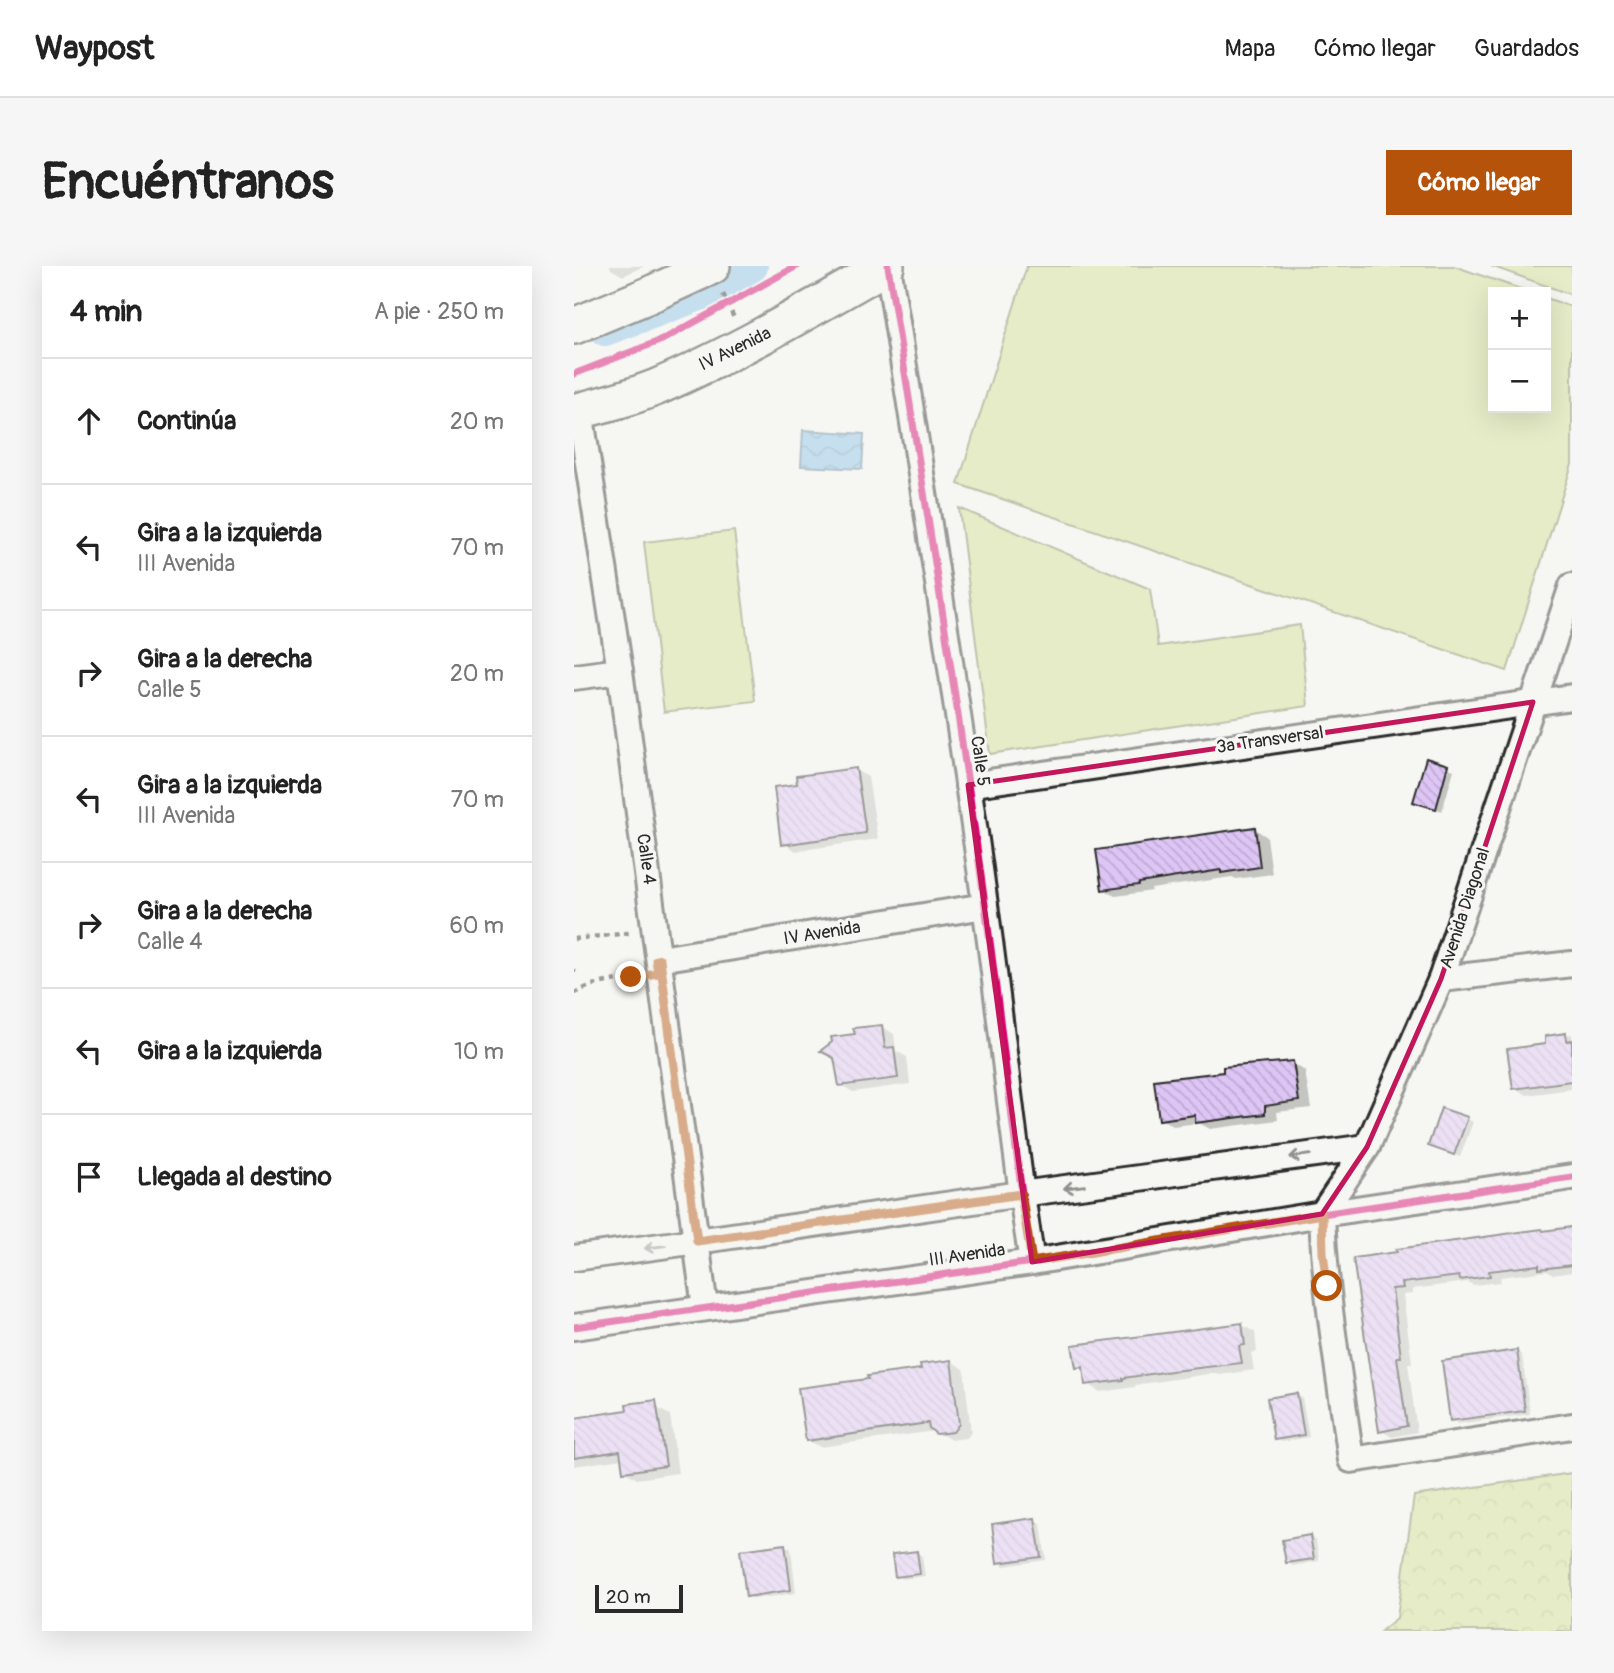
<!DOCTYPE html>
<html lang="es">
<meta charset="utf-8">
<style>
body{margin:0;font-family:Pangolin,sans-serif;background:#f6f6f6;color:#222}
.controls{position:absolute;right:21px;top:21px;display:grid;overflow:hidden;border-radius:0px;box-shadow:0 7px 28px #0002}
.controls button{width:63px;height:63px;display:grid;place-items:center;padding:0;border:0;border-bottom:2px solid #e0e0e0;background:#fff;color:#222;font:35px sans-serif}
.scale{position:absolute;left:21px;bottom:18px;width:88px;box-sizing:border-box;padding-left:7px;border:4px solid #2b2b2b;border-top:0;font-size:19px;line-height:24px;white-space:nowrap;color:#2b2b2b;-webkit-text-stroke:5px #f6f6f2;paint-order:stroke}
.stop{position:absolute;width:21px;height:21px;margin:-16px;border:5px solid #b45309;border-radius:50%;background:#fff}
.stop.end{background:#b45309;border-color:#fff;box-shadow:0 2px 7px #0008}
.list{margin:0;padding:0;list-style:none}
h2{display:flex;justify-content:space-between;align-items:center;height:91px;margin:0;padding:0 28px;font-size:30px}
h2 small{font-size:23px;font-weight:400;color:#767676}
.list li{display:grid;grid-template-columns:46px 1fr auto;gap:21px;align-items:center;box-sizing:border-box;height:126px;padding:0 28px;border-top:2px solid #e0e0e0}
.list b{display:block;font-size:26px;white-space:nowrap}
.list p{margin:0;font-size:23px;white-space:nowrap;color:#767676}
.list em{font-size:23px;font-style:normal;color:#767676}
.icon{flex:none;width:38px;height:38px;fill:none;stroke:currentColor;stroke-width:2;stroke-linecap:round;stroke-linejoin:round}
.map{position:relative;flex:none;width:998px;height:1365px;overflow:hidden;border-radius:0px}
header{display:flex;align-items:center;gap:42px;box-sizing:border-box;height:98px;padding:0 35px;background:#fff;border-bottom:2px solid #e0e0e0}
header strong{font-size:33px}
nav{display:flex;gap:38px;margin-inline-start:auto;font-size:24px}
.intro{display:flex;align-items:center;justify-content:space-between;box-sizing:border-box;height:168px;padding:0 42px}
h1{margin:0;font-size:49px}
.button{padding:18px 32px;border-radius:0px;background:#b45309;color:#fff;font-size:24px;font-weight:700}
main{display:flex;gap:42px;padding:0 42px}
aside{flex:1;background:#fff;border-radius:0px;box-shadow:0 7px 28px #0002}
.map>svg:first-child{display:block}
.grass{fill:#d3df92;stroke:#7f855e;stroke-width:2}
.forest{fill:url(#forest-crowns);stroke:#7f855e;stroke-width:2}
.water{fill:url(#water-waves);stroke:#65879e;stroke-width:2}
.shadow{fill:#0003}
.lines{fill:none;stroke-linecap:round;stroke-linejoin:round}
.canal{stroke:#8bc4ea;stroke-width:32}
.building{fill:url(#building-back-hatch);stroke:#2b2b2b;stroke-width:2}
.street-casing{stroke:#2b2b2b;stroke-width:30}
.secondary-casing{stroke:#2b2b2b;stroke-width:40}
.path{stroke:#2b2b2b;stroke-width:4.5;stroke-dasharray:5 5;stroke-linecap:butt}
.street{stroke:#f6f6f2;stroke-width:24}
.secondary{stroke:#f6f6f2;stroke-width:35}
.cycleway-casing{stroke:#f6f6f2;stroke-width:11}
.cycleway{stroke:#d6006c;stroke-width:7}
.oneway{stroke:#90908e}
.route{stroke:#b45309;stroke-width:9}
.marked{fill:none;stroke:#c2185b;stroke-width:5;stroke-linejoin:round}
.labels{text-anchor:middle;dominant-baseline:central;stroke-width:6;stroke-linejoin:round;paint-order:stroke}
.street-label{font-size:18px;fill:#2b2b2b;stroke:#f6f6f2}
</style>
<header>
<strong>Waypost</strong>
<nav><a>Mapa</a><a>Cómo llegar</a><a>Guardados</a></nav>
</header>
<div class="intro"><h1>Encuéntranos</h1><a class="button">Cómo llegar</a></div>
<main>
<aside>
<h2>4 min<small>A pie · 250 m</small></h2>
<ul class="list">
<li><svg class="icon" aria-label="ahead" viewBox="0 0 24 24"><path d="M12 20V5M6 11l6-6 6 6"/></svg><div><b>Continúa</b></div><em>20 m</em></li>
<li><svg class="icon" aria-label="left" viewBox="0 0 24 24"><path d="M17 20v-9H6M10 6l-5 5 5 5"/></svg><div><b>Gira a la izquierda</b><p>III Avenida</p></div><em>70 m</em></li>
<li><svg class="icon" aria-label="right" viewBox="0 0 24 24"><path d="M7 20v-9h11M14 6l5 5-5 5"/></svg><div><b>Gira a la derecha</b><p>Calle 5</p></div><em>20 m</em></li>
<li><svg class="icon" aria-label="left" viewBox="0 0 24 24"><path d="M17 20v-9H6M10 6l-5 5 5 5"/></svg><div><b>Gira a la izquierda</b><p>III Avenida</p></div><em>70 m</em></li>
<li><svg class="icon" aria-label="right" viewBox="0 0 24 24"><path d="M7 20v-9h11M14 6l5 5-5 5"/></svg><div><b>Gira a la derecha</b><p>Calle 4</p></div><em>60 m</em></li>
<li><svg class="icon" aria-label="left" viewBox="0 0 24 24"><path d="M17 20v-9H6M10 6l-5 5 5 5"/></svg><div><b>Gira a la izquierda</b></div><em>10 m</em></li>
<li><svg class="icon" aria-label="arrive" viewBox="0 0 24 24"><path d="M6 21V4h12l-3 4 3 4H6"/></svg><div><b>Llegada al destino</b></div></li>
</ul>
</aside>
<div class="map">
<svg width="998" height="1365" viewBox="0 0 998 1365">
<defs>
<pattern id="forest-crowns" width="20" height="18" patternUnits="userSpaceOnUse" patternTransform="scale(1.75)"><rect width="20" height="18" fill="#d3df92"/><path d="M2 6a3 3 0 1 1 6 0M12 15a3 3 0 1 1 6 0" fill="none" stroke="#b5c07e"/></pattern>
<pattern id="water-waves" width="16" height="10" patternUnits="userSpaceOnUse" patternTransform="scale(1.75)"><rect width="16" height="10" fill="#8bc4ea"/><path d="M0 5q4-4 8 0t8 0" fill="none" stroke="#729fbe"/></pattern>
<pattern id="building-back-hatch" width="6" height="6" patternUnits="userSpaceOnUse" patternTransform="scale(1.75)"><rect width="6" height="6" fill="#ddc5f5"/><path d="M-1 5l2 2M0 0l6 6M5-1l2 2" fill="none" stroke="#bea9d2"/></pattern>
</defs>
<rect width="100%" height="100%" fill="#f6f6f2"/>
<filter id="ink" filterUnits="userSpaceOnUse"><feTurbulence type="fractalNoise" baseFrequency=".0143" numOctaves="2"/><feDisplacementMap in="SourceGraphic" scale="14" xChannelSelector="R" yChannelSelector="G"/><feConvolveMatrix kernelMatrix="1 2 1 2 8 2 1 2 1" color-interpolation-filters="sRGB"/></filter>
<g filter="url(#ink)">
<!-- grass -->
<g class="grass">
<polygon points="453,0 880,0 955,26 919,26 919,142 972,142 972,32 998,41 998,198 933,405 384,218"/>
<polygon points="917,0 998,0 998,29"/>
<polygon points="385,242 576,323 584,380 726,359 734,440 416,488"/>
<polygon points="160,265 181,435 90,446 70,276"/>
</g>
<!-- forest -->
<polygon class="forest" points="998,1207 998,1365 807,1365 823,1352 840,1230"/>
<!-- water -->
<polygon class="water" points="229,164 290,168 288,203 227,200"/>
<!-- shadow -->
<g class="shadow">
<polygon points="36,0 70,0 49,10 37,3"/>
<polygon points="853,495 880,504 868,545 841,535"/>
<polygon points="281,504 294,511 304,573 222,585 209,577 225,520"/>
<polygon points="681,563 693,571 698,608 662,613 658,611 577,623 578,625 542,630 529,623"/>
<polygon points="307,760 320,768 322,785 333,791 336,818 279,826 267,819 283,769"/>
<polygon points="998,768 998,823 953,829 941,822 973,780 972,772"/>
<polygon points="718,797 731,805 737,842 703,846 704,854 636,863 625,857 599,860 586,852 651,807"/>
<polygon points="893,853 899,856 886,891 856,880"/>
<polygon points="998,961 998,1006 979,1009 973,1005 926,1011 927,1016 899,1019 893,1016 839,1023 839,1028 829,1029 838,1097 834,1097 843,1166 818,1171 806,1164 781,993 825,987 825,985"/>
<polygon points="668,1059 681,1066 683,1086 677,1087 680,1104 645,1109 641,1107 561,1119 561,1121 526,1126 513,1118 511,1105 504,1101"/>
<polygon points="942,1086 948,1089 956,1148 884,1158 878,1154"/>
<polygon points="377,1095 390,1103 397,1166 393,1172 377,1174 361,1165 246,1181 233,1174"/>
<polygon points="722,1129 728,1132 735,1171 707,1176 701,1172"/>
<polygon points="83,1142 96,1149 104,1207 63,1213 50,1205 49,1193 0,1200 0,1154"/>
<polygon points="461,1254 467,1257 472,1294 430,1300 425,1296"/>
<polygon points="736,1271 742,1275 745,1295 719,1300 714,1296"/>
<polygon points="211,1280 217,1283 222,1327 180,1333 174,1329"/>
<polygon points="342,1286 348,1290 351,1310 329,1313 323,1309"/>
</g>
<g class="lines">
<!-- canal -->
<polyline class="canal" points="31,64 145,22 178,0"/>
</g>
<!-- building -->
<g class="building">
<polygon points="852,492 874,499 862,543 839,536"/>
<polygon points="282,502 292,567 207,579 200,521 223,518 222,510"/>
<polygon points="681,561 686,601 647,607 647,604 565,617 565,619 528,624 522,584"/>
<polygon points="308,759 311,782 320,781 324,812 265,820 260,792 246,785 258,776 257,771 281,768 279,762"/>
<polygon points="992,767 993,775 998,774 998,815 939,823 933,783 971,778 971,770"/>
<polygon points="719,795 725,835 691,840 691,848 667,851 621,857 621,849 585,854 580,814 649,806 649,801"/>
<polygon points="867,842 894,851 880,889 854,880"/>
<polygon points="998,961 998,999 965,1003 965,999 915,1005 916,1010 886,1014 885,1010 828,1017 829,1022 818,1023 827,1091 823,1091 833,1160 805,1166 779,992 823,986 822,983 910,971 968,963 969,965"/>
<polygon points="668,1057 671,1079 665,1080 668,1097 590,1106 549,1112 549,1114 511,1119 509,1101 502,1102 498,1079"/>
<polygon points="943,1084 951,1145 876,1155 868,1095"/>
<polygon points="377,1094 385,1158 379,1166 362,1168 355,1162 354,1157 232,1175 224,1122 294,1113 293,1110 347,1103 346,1098"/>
<polygon points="723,1127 730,1169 700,1174 693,1132"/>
<polygon points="82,1134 92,1200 49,1206 46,1185 0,1192 0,1152 53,1144 52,1138"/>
<polygon points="461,1252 467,1291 423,1297 418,1258"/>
<polygon points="736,1269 740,1293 712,1297 708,1274"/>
<polygon points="211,1278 217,1324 172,1331 166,1284"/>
<polygon points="343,1285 346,1308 321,1311 318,1288"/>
</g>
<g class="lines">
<!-- street casing -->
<g class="street-casing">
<g id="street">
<path d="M314 0C348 213 382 425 411 639 428 758 439 877 458 996"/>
<polyline points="6,145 46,405 131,1042"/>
<polyline points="0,411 46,405"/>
<polyline points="394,519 998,431"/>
<polyline points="86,693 411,640"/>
<polyline points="867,713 998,698"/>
<polyline points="748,948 793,881 867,713 998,320"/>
<path d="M748 948C751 1031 766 1112 777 1194L998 1160"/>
<polyline points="0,992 123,975 447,928 793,881"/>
<polyline points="0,1061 458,996 748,948 998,911"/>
</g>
</g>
<!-- secondary casing -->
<g class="secondary-casing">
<g id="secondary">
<polyline points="0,60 75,29 138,0"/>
<path d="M0 146C28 139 56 132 83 121 162 87 237 43 312 0"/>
</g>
</g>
<!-- path -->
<g class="path">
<polyline points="149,28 160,52"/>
<polyline points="0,673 55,667"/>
<polyline points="0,703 0,706"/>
<polyline points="0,727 18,719 63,710"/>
</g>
<!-- street -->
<use href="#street" class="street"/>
<!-- secondary -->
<use href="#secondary" class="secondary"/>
<!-- cycleway casing -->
<g class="cycleway-casing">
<g id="cycleway">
<path d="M314 0C348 213 382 425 411 639 428 758 439 877 458 996"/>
<polyline points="0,108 88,74 223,0"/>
<polyline points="0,1061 458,996 748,948 998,911"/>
</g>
</g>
<!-- cycleway -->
<use href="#cycleway" class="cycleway"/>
</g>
<!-- one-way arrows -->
<defs><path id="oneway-shaft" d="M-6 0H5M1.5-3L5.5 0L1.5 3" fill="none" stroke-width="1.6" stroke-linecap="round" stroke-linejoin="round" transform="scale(1.75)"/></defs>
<g class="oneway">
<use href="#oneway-shaft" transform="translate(726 890) rotate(172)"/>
<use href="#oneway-shaft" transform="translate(500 921) rotate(172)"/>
<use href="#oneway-shaft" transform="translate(81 981) rotate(172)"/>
</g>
</g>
<g class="lines" filter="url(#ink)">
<!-- route -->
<polyline class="route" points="57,711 84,707 82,694 86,693 123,975 447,928 458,996 748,948 749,987 753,1020"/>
</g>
<!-- marked area -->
<path d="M0 0H998V1365H0ZM959 436 867 713 793 881 748 948 458 996 394 519Z" fill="#f6f6f2" fill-opacity=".55" fill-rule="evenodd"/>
<path class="marked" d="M959 436 867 713 793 881 748 948 458 996 394 519Z"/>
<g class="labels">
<!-- street labels -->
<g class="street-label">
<text transform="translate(161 83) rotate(-26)">IV Avenida</text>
<text transform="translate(696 474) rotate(-8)">3ª Transversal</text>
<text transform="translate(406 495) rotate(82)">Calle 5</text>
<text transform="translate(72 593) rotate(82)">Calle 4</text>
<text transform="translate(891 642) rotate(-72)">Avenida Diagonal</text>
<text transform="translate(248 667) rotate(-9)">IV Avenida</text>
<text transform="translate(393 989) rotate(-8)">III Avenida</text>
</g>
</g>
</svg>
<div class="controls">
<button>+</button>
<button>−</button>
</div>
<div class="scale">20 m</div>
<div class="stop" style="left:753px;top:1020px"></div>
<div class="stop end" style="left:57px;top:711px"></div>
</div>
</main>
